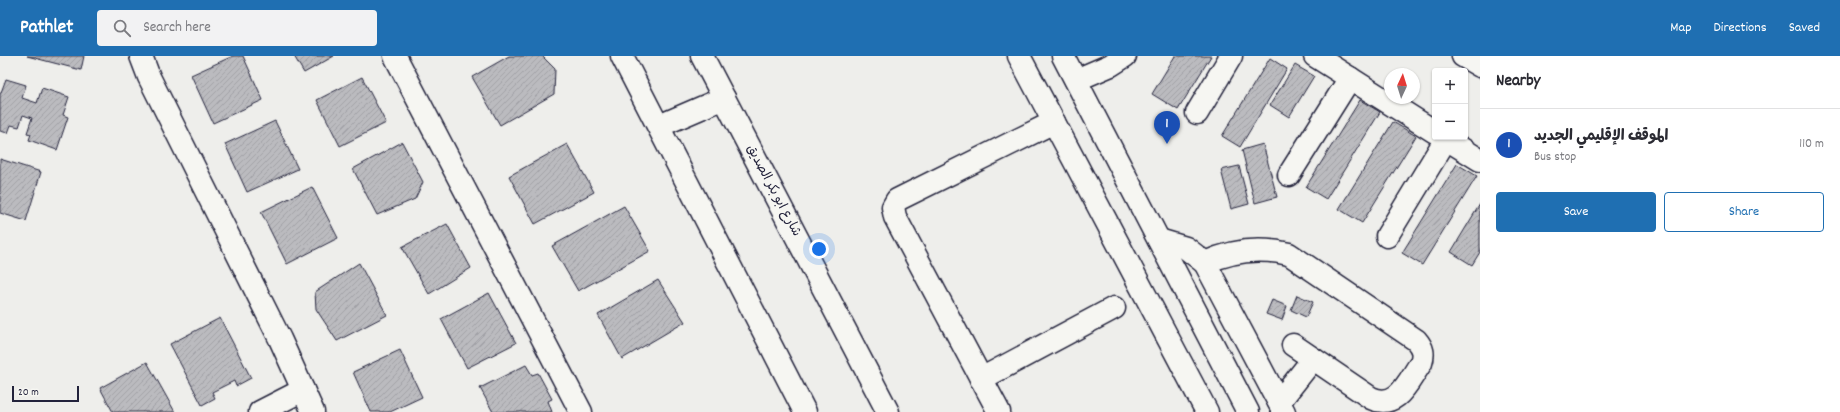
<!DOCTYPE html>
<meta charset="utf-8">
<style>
body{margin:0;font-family:Dekko,"Playpen Sans Arabic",sans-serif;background:#f2f2f3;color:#2b2b33}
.controls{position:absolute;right:12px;top:12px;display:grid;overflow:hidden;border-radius:4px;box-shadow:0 1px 3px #0004}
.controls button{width:36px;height:36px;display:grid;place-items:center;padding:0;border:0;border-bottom:1px solid #e1e1e2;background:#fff;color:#2b2b33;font:20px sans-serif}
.compass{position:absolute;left:1384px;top:12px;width:36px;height:36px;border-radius:50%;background:#fff;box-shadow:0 1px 3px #0004;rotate:4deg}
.scale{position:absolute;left:12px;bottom:10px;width:67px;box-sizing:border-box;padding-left:4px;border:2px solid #22223b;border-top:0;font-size:11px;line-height:14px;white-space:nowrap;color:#22223b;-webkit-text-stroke:3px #f6f6f2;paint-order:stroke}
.you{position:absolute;left:819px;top:193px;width:14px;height:14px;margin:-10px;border:3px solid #fff;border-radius:50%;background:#1a73e8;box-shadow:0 0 0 6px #1a73e833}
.badge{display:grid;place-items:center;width:26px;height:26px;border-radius:50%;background:#1f6fb2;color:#fff;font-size:13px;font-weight:700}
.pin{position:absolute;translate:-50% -33px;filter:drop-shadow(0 1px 2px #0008)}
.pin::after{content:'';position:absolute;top:21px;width:14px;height:12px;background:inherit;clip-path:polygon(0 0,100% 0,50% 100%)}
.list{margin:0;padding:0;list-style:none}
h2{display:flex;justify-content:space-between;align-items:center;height:52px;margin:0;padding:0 16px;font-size:17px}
h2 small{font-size:13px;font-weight:400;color:#7c7c81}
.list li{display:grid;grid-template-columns:26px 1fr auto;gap:12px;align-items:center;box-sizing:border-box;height:72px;padding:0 16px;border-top:1px solid #e1e1e2}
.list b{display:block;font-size:15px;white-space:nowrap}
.list p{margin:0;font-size:13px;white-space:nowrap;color:#7c7c81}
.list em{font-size:13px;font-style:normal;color:#7c7c81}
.actions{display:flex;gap:8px;padding:12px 16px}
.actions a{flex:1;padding:9px 0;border:1px solid #1f6fb2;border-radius:4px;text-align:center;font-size:14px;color:#1f6fb2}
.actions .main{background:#1f6fb2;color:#fff}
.icon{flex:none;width:22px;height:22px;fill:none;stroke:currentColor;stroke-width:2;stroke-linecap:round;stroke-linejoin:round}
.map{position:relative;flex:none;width:1480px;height:356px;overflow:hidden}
header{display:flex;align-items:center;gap:24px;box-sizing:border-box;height:56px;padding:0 20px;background:#1f6fb2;color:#fff}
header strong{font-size:19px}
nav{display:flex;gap:22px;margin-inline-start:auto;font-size:14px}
.search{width:280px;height:36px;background:#f2f2f3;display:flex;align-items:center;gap:10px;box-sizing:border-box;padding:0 14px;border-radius:4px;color:#7c7c81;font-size:15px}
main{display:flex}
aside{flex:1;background:#fff}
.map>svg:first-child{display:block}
.building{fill:url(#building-hatch);stroke:#22223b}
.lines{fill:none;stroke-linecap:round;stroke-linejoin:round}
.minor-casing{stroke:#22223b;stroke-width:25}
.major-casing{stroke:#22223b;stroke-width:25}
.minor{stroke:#f6f6f2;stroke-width:22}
.major{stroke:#f6f6f2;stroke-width:22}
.labels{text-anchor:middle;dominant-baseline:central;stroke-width:3;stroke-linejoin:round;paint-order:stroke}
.street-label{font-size:13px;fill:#22223b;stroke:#f6f6f2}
</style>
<header>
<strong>Pathlet</strong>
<div class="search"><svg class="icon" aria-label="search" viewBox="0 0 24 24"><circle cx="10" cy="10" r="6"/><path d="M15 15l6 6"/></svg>Search here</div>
<nav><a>Map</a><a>Directions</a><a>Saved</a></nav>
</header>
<main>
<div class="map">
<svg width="1480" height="356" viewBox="0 0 1480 356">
<defs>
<pattern id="building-hatch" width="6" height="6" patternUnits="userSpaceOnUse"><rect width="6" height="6" fill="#bbbbbf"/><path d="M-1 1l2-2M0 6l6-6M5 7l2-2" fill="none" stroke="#a0a0a5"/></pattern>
</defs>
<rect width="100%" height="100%" fill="#eeeeeb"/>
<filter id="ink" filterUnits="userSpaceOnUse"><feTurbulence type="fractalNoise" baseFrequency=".025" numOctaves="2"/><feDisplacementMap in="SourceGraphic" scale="8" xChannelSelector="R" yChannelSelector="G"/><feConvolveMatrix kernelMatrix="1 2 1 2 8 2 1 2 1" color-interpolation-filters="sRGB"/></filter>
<g filter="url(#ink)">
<!-- building -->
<g class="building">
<polygon points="27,0 84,0 81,14"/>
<polygon points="233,0 243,0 263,44 213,67 191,19"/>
<polygon points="294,0 334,0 304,17"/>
<polygon points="509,0 542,0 555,13 554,38 500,69 472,21"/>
<polygon points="1175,0 1211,0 1178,54 1152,38"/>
<polygon points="1270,2 1287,13 1240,91 1222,80"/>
<polygon points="1295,9 1314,20 1289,61 1270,49"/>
<polygon points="362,21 386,67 340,90 317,44"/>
<polygon points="6,23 26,29 22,42 37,47 42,32 69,41 63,59 68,61 57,94 29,84 31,78 27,77 32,62 23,59 19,71 11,69 8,77 0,75 0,39"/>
<polygon points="1360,44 1380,56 1326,143 1306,131"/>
<polygon points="275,65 298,113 247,136 225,88"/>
<polygon points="1393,66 1416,80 1362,167 1339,153"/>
<polygon points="402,86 423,126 415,143 377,159 353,113"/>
<polygon points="567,88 594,136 535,168 509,120"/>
<polygon points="1263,88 1277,141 1255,147 1242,94"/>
<polygon points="0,103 41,116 26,165 0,157"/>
<polygon points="1457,108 1477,120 1422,209 1402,197"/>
<polygon points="1239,110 1249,148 1231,153 1221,114"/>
<polygon points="312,131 338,182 287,208 261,156"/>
<polygon points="1480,148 1480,196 1472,209 1451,196"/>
<polygon points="624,150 650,195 578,235 552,190"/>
<polygon points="447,168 471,212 429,238 402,191"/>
<polygon points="359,207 387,259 337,285 316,253 315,236"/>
<polygon points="658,224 685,266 622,303 598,259"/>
<polygon points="489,237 516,287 467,312 441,263"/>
<polygon points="1297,239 1313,246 1306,261 1291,254"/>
<polygon points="1272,244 1287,250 1282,264 1266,258"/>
<polygon points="220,262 251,322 236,330 234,325 212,336 215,342 202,349 170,288"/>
<polygon points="400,294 422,341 390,356 371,356 353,316"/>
<polygon points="147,306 175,356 113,356 100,332"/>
<polygon points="526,309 532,319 538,317 552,343 548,345 552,356 493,356 480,332"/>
</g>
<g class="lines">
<!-- minor casing -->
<g class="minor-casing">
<g id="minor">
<polyline points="141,0 149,21 280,283 313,356"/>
<polyline points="395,0 581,356"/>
<polyline points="1019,0 1207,356"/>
<polyline points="1063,0 1248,356"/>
<polyline points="1315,0 1435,76"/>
<polyline points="1463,0 1480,10"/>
<polyline points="1076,24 1111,9 1125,0"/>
<polyline points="1197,57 1231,0"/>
<polyline points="1443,81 1480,104"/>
<polyline points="1289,119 1350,22"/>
<polyline points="1387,180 1446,83"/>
<polyline points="1159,184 1186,192 1205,207 1284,356"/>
<path d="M1205 207C1232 194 1259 191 1289 198L1416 284C1423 292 1424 298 1421 307 1408 325 1398 354 1371 342L1293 289"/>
<polyline points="981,323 1114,252"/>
<polyline points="1279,346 1313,303"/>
<polyline points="260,356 303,334"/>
<polyline points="999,356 895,161 893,151 897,144 1054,66"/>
</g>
</g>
<!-- major casing -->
<g class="major-casing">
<g id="major">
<polyline points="622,0 805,356"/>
<polyline points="702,0 888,356"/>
<polyline points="659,70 724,42"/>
</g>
</g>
<!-- minor -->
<use href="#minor" class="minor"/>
<!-- major -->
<use href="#major" class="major"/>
</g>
</g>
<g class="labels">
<!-- street labels -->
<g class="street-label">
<text transform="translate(773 135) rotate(62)">شارع ابو بكر الصديق</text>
</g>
</g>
</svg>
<div class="controls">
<button>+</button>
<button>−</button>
</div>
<svg class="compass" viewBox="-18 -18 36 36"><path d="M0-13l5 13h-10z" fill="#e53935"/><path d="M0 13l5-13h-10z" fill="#7c7c81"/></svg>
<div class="scale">20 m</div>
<div class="you"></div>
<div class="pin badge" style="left:1167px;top:88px;background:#1a4fb4">1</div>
</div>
<aside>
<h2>Nearby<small></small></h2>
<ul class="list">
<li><span class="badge" style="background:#1a4fb4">1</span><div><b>الموقف الإقليمي الجديد</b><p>Bus stop</p></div><em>110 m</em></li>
</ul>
<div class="actions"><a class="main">Save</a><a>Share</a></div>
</aside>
</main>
